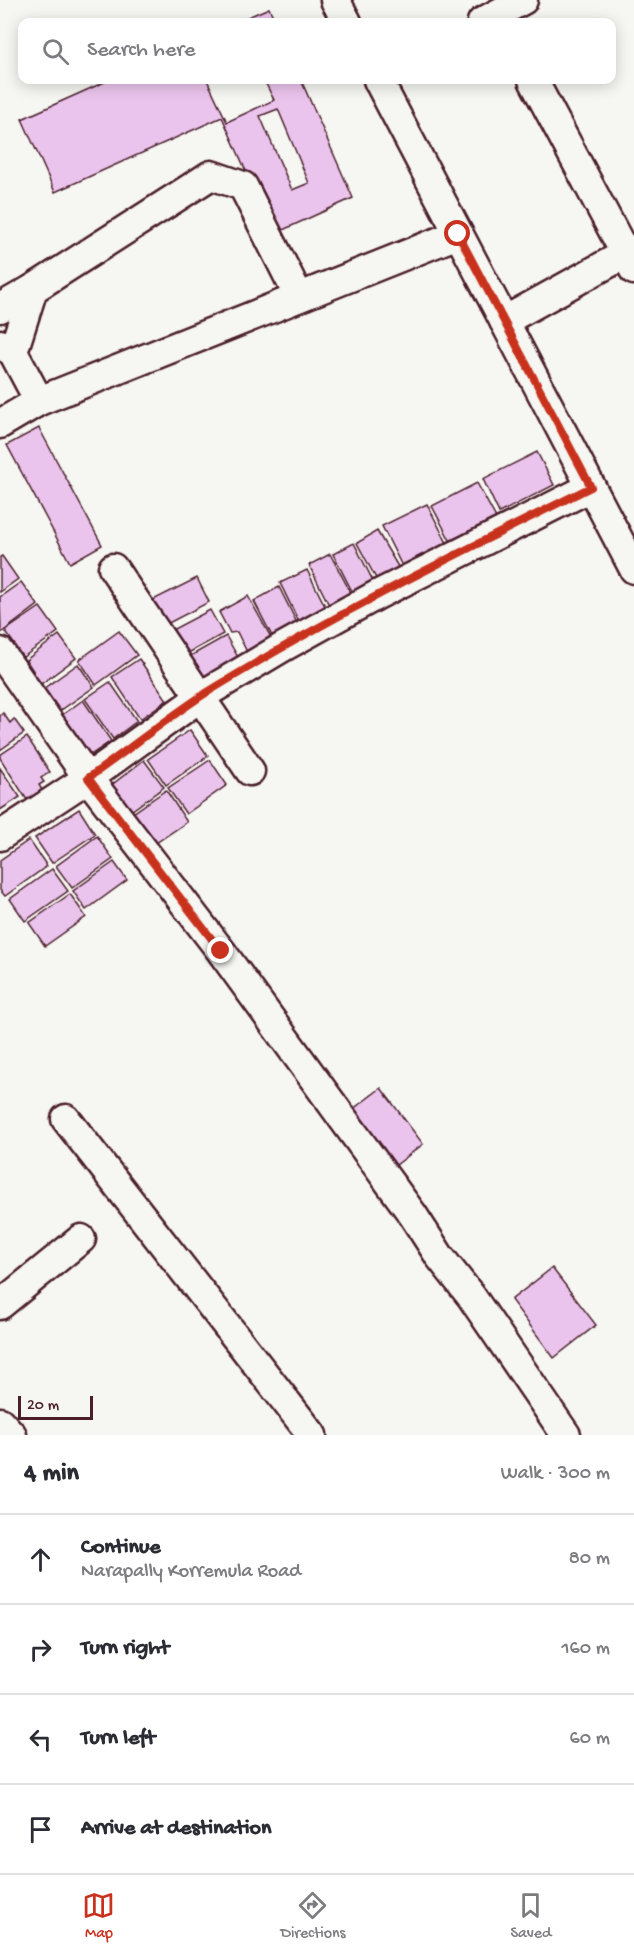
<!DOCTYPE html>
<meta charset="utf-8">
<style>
body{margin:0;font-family:"Gochi Hand",sans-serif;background:#f2f2f3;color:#2b2b33}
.scale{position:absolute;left:18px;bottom:15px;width:75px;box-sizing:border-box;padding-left:6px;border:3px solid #4a1f2b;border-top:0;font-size:16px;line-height:21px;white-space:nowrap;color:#4a1f2b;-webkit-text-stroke:4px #f6f6f2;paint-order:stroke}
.stop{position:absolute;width:18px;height:18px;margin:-14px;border:4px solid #c8321e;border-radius:50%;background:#fff}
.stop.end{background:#c8321e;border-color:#fff;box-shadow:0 2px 6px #0008}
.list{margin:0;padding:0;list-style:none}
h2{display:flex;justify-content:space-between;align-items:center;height:78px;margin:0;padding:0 24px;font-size:26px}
h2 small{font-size:20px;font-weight:400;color:#7c7c81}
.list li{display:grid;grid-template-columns:39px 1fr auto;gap:18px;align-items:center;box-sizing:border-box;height:90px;padding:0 24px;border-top:2px solid #e1e1e2}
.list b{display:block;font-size:22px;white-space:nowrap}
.list p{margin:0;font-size:20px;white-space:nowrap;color:#7c7c81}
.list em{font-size:20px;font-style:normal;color:#7c7c81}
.icon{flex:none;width:33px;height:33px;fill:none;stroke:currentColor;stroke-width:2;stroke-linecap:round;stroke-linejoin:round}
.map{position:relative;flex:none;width:634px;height:1435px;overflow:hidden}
.search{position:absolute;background:#fff;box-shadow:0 3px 15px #0003;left:18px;right:18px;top:18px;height:66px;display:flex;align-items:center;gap:15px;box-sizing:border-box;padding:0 21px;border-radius:12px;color:#7c7c81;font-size:22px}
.sheet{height:438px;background:#fff}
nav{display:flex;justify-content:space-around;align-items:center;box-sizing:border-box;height:84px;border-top:2px solid #e1e1e2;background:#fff;font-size:16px;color:#7c7c81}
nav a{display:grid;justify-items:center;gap:3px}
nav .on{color:#c8321e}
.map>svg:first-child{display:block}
.building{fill:#ebc4ed;stroke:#4a1f2b;stroke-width:1.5;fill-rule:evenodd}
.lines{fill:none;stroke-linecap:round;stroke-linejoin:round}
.street-casing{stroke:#4a1f2b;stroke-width:33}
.street{stroke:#f6f6f2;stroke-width:28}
.route{stroke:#c8321e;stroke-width:8}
</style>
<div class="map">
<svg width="634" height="1435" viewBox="0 0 634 1435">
<rect width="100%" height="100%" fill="#f6f6f2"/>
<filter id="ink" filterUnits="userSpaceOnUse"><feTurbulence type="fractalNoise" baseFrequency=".0167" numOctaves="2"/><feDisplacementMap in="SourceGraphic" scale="12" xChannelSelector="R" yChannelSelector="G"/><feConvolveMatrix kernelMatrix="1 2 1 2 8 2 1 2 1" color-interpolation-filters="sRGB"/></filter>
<g filter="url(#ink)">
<!-- building -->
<g class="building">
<polygon points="269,8 276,22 236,22"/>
<path d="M109 80H207L227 122 274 100 264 80H301L353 198 274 234 222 117 55 192 22 119ZM278 109 309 183 292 190 260 116Z"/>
<polygon points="39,428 102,545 70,563 7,445"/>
<polygon points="537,452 554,485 499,513 483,479"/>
<polygon points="477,483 496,518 451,542 432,506"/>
<polygon points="427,504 447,543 402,566 382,526"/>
<polygon points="377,531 400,570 378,582 357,543"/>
<polygon points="354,543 375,585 354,595 333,554"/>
<polygon points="330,554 352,595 330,607 309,565"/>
<polygon points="2,556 18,579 0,592 0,557"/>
<polygon points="307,570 327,610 300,624 280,583"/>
<polygon points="197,578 209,602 161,627 149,602"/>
<polygon points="21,582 38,605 1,633 0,597"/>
<polygon points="279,587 299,627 274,640 254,601"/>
<polygon points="248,596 274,643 249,656 237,632 230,633 219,612"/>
<polygon points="40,607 58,632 19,660 10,648 15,645 5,631"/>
<polygon points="210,610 223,634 181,657 168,632"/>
<polygon points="119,631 137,655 96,685 79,660"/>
<polygon points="59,635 76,658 37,687 29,676 34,672 26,660"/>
<polygon points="226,636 239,659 198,683 185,659"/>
<polygon points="139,659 167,700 140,719 112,677"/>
<polygon points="78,664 94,687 54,715 51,701 43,689"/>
<polygon points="110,682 137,721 113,739 85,699"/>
<polygon points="83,700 111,741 86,758 58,718"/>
<polygon points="3,713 10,723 14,719 24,733 0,750 0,716"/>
<polygon points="190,730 208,756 166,785 148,759"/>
<polygon points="27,737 50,772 41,778 44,782 39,785 42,790 27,800 0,758 0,755"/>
<polygon points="144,760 164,787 124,816 105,790"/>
<polygon points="210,760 227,785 186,814 168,788"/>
<polygon points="0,768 20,797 0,810"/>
<polygon points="166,790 187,822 147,849 126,818"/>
<polygon points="79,809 95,834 52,863 35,838"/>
<polygon points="97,836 113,859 72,888 56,866"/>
<polygon points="29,840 47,866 5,896 0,890 0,860"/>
<polygon points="114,862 127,880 86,910 73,891"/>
<polygon points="52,869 68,891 25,921 10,899"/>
<polygon points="70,894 86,917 45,946 29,923"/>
<polygon points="381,1088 423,1144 391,1169 348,1113"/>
<polygon points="552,1268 596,1325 554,1358 511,1300"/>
</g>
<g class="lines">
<!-- street casing -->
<g class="street-casing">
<g id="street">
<polyline points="335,0 347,22"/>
<polyline points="482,22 523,0"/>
<polyline points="378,80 634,569"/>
<polyline points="533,80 634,270"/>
<polyline points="0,308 33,289"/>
<polyline points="504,321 634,249"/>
<polyline points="0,344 13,352 39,401"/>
<polyline points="13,352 33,289 211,175 243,186 299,297"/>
<polyline points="0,424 39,401 458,234"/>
<polyline points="113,568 250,771"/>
<polyline points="0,652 88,778 221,951 413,1215 440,1257 471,1296 566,1435"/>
<polyline points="0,836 88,778 206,693 283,647 377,595 591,487"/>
<polyline points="66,1119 312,1435"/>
<polyline points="0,1305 81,1239"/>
<polyline points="0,1422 12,1435"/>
</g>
</g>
<!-- street -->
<use href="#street" class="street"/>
</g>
</g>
<g class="lines" filter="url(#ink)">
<!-- route -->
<path class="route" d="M221 951 88 778C128 750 166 719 206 693 330 616 461 552 591 487L458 234"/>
</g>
</svg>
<div class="scale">20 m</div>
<div class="stop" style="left:458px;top:234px"></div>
<div class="stop end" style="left:221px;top:951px"></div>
<div class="search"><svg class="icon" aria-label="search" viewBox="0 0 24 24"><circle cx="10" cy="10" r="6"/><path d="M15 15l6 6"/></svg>Search here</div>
</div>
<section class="sheet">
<h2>4 min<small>Walk · 300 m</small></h2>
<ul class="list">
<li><svg class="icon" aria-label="ahead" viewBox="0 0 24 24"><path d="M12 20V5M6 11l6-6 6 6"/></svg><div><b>Continue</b><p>Narapally Korremula Road</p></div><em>80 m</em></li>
<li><svg class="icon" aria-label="right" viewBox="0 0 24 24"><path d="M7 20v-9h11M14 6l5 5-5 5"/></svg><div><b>Turn right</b></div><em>160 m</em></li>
<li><svg class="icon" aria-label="left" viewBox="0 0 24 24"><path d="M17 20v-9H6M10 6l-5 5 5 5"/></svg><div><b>Turn left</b></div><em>60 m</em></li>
<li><svg class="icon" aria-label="arrive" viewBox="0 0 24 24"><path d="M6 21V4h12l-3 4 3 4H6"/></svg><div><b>Arrive at destination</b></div></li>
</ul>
</section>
<nav>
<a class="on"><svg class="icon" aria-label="map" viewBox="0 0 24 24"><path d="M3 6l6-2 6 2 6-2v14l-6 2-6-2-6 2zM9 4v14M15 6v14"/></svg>Map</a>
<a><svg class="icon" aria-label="directions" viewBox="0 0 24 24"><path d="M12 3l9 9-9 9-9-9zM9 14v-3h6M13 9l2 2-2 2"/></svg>Directions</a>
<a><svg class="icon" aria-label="saved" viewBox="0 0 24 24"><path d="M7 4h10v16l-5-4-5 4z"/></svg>Saved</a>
</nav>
